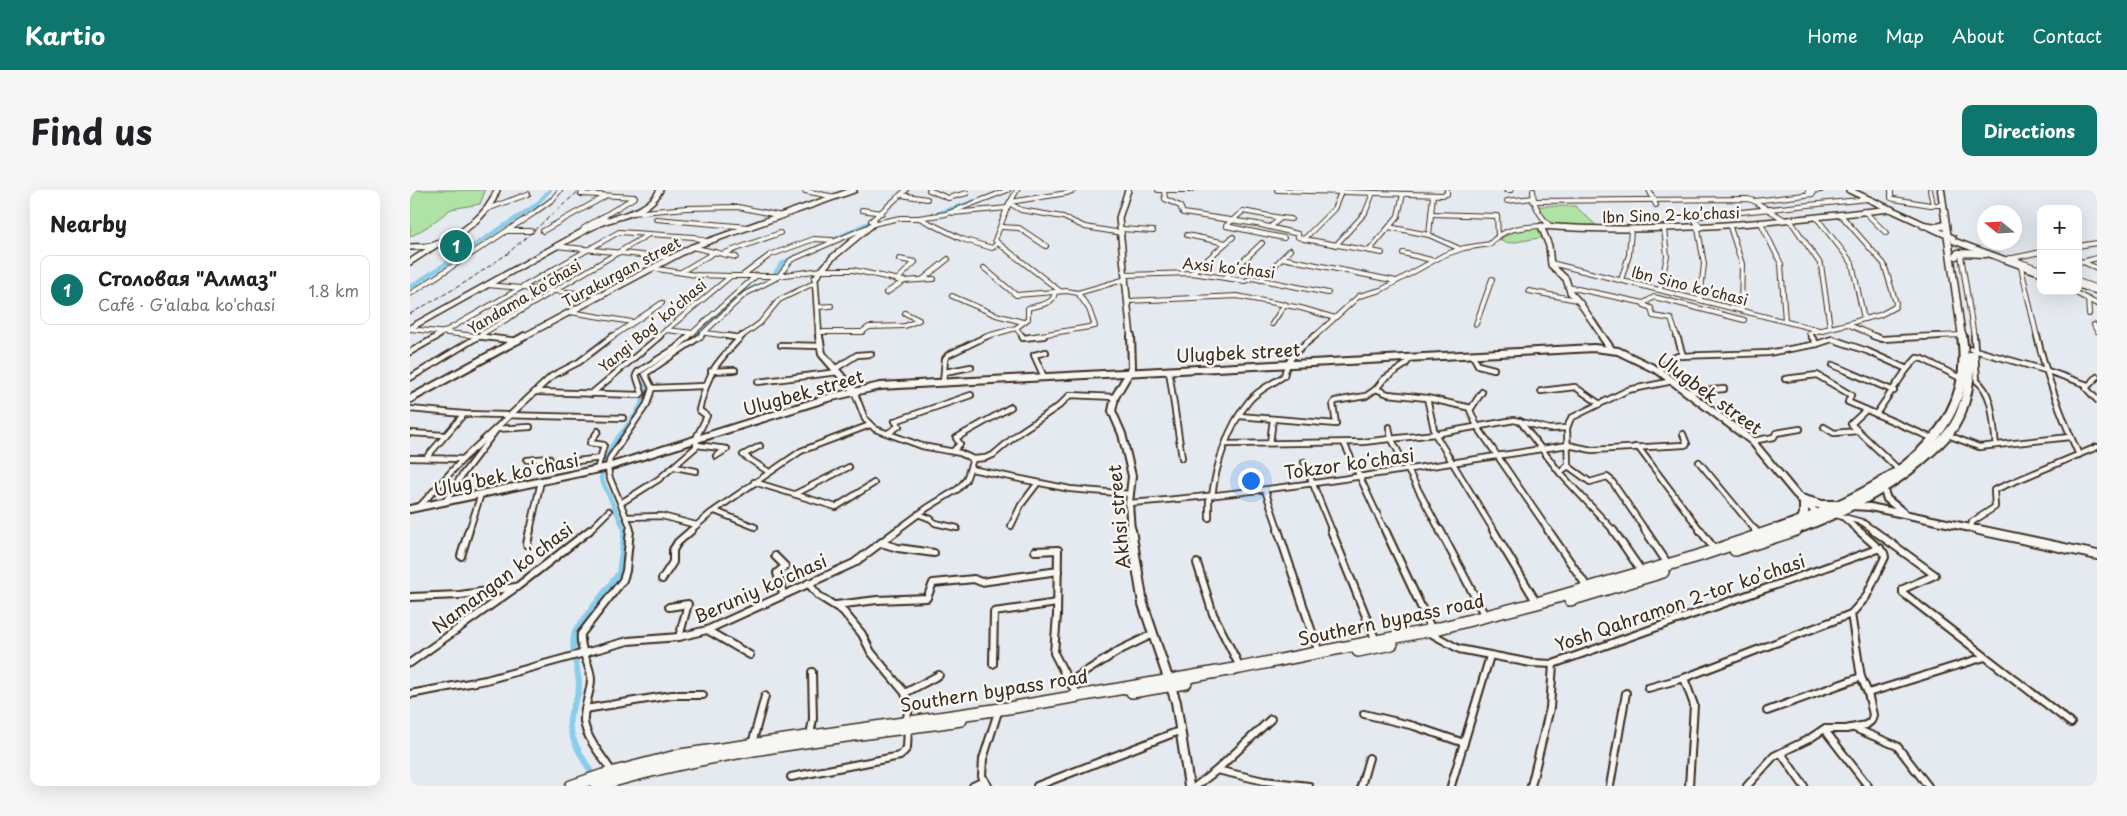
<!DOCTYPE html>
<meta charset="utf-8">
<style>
body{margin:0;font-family:"Playpen Sans",sans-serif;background:#f6f6f6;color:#202124}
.controls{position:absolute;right:15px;top:15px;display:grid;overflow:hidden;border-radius:10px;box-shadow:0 5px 20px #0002}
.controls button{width:45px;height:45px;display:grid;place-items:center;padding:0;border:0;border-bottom:1px solid #e0e0e0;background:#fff;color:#202124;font:25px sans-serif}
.compass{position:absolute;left:1567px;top:15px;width:45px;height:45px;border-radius:50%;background:#fff;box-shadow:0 5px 20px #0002;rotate:288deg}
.you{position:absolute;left:840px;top:290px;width:18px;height:18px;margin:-12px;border:4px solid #fff;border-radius:50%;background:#1a73e8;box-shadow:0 0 0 8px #1a73e833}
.badge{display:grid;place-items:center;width:32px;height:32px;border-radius:50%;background:#0f766e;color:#fff;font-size:16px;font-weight:700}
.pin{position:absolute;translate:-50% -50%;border:2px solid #fff;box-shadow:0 1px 5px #0006}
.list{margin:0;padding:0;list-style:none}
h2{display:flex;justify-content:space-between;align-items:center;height:65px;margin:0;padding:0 20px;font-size:21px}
h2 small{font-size:16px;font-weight:400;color:#757577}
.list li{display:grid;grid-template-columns:32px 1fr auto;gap:15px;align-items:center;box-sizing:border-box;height:70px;margin:0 10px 10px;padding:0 10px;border:1px solid #e0e0e0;border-radius:10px}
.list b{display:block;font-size:19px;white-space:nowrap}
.list p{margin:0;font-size:16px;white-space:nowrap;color:#757577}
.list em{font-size:16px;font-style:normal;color:#757577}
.map{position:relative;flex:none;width:1687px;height:596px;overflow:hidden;border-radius:10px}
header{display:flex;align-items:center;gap:30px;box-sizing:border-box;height:70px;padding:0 25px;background:#0f766e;color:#fff}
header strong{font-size:24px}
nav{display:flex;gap:28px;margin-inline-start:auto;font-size:18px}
.intro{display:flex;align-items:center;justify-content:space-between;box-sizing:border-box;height:120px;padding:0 30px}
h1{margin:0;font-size:35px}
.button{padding:12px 22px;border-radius:10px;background:#0f766e;color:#fff;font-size:18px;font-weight:700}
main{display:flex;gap:30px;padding:0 30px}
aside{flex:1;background:#fff;border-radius:10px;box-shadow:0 5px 20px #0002}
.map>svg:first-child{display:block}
.green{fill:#aee3a5;stroke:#748662}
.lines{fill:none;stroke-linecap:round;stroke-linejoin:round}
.canal-far2{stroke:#8acdeb;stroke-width:4}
.canal-far1{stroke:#8acdeb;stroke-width:4.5}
.canal{stroke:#8acdeb;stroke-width:6}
.street-far2-casing{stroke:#3b2a1e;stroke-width:6}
.street-far1-casing{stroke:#3b2a1e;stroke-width:8}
.street-casing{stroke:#3b2a1e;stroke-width:10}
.secondary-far2-casing{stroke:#3b2a1e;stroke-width:8}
.secondary-far1-casing{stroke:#3b2a1e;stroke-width:10}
.secondary-casing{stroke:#3b2a1e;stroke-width:12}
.primary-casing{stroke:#3b2a1e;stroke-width:8}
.highway-far2-casing{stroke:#3b2a1e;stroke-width:9}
.highway-far1-casing{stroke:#3b2a1e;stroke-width:12}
.highway-casing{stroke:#3b2a1e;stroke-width:14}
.street-far2{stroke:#f6f6f2;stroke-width:4}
.street-far1{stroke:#f6f6f2;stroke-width:4.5}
.street{stroke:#f6f6f2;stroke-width:6}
.secondary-far2{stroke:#f6f6f2;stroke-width:5}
.secondary-far1{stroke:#f6f6f2;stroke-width:6}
.secondary{stroke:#f6f6f2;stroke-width:8}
.primary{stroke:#f6f6f2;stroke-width:5}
.highway-far2{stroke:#f6f6f2;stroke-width:6}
.highway-far1{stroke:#f6f6f2;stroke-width:8}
.highway{stroke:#f6f6f2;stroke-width:11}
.rail{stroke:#3b2a1e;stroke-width:1;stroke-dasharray:5 2.5;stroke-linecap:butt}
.labels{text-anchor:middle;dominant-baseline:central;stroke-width:5;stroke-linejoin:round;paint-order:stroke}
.far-street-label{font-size:15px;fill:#3b2a1e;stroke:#f6f6f2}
.street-label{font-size:18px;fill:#3b2a1e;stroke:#f6f6f2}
</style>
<header>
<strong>Kartio</strong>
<nav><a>Home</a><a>Map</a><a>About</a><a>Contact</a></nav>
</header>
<div class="intro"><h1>Find us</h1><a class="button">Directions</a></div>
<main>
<aside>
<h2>Nearby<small></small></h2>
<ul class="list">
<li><span class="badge">1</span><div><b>Столовая &quot;Алмаз&quot;</b><p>Café · G'alaba ko'chasi</p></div><em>1.8 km</em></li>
</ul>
</aside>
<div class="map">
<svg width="1687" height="596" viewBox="0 0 1687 596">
<rect width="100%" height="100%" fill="#e5eaf0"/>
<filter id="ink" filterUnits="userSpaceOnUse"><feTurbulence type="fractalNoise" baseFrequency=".02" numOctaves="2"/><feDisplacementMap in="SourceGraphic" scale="10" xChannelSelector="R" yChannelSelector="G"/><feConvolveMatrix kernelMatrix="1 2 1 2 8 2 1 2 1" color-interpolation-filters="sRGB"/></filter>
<g filter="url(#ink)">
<!-- green -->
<g class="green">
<polygon points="0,0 74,0 75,1 70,14 41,19 20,35 0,47"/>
<polygon points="1127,16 1165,16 1189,38 1143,36 1131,25"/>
<polygon points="1130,37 1134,47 1100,53 1088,50 1108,39"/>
</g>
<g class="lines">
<!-- canal-far2 -->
<g class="canal-far2">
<polyline points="526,24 565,11"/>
<polyline points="423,50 456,34 492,27"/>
<polyline points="361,89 371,74 385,66"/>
<polyline points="0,97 126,15 140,0"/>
<polyline points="281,147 305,128 329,104 349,95"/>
</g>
<!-- canal-far1 -->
<g class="canal-far1">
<polyline points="266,160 283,146"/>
<path d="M215 341 191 288C195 277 197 263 203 254 216 236 231 223 236 200L227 186"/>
</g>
<!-- canal -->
<path class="canal" d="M184 588C176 571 157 548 160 528 162 516 170 506 169 494 168 476 160 460 165 441L209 383 215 340"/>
<!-- street-far2 casing -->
<g class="street-far2-casing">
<g id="street-far2">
<polyline points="175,0 171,4 225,7 191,28 198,30"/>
<polyline points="519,0 538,8 557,3"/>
<polyline points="748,0 781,0"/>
<polyline points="754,0 755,9 770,16 773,23 847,34 888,44 888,47 894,49 972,63"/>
<polyline points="867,0 1032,5 1037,4 1037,0"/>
<polyline points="1096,0 1101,0"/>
<path d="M1123 0C1123 16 1130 26 1141 37"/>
<polyline points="1239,0 1246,15"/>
<polyline points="1481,0 1481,8 1484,9 1520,15 1533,15"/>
<polyline points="1520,0 1523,15"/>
<polyline points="395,1 425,7"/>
<polyline points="1399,1 1411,0"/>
<polyline points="491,5 517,9"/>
<polyline points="1097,11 1123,8"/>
<polyline points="1123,11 1338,9 1344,11 1403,4 1398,1"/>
<polyline points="1344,11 1375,30"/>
<polyline points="600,12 657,3 664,0"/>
<polyline points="599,13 611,20 653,27 675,37 712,43"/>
<polyline points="77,19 118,4"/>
<polyline points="452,20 472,23"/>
<polyline points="1454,21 1476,43"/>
<polyline points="1278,22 1291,38"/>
<polyline points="222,23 277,18 328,17 372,26"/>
<polyline points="543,23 597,18"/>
<polyline points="1021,24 1087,26 1088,46"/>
<polyline points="1430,24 1474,74 1486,113 1485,117 1470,125 1454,129"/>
<polyline points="1282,27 1458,9"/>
<polyline points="1406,27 1442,73 1454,129 1437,134"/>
<polyline points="509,28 552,49 582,58 588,53 650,101"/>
<polyline points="871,28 881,29"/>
<polyline points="246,29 338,37"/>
<polyline points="1380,30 1411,75 1420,137"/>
<polyline points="461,31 496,0"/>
<polyline points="1351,33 1371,74 1375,131"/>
<polyline points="591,37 609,38 636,56"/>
<polyline points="860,37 871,28 833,21 816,36 874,48"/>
<polyline points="979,37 1019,45 1023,5"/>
<polyline points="1320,37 1332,74 1331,120"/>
<polyline points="711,39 743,41"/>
<polyline points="1288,39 1294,74 1290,109"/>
<polyline points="97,41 121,41"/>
<polyline points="133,41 194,7"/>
<polyline points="172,42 174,38 192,27"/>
<polyline points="777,45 816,53"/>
<polyline points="1019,45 1050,59"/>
<polyline points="894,49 924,19 932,0"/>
<polyline points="588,53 585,50 597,18 607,0"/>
<polyline points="926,55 955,23 963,3"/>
<polyline points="146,56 259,68"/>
<polyline points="1668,56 1687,53"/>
<polyline points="282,57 326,67"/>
<polyline points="959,61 988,26 993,4"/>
<polyline points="315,63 370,43"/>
<polyline points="993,63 1021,70"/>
<polyline points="1556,64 1551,65 1564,147"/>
<polyline points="872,68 986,91"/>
<polyline points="1599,68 1631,79"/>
<polyline points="1593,70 1631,62"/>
<polyline points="1668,70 1687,78"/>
<polyline points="1141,73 1413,141"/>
<polyline points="1668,73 1687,68"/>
<polyline points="1611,77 1627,147"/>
<polyline points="241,78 286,85 321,86 368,86 411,80 443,80 494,91 524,89"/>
<polyline points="574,78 606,105 657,101 668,103 716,89"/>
<polyline points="271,82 305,62"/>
<polyline points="782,83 823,47"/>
<polyline points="333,85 360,65 404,49 422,50"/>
<polyline points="716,85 782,83 835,91 842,88 918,103"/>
<polyline points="815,88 852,53"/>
<polyline points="513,89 538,69"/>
<polyline points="487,90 505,72 489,69"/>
<polyline points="851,90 880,60"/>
<polyline points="1211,90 1219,65 1221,40"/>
<polyline points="1668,91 1687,98"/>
<polyline points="77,95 190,105"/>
<polyline points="1158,97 1234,113 1244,107 1334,130"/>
<polyline points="1250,99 1257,66 1254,39"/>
<polyline points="1119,101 1167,110"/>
<polyline points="1662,101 1687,114"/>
<polyline points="476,103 494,91"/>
<polyline points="0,104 124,23 143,9 150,0"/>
<polyline points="542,106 586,125 613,132"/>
<polyline points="1678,109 1679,124"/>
<polyline points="718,111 827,106 891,118 925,128"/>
<polyline points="1234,113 1234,115 1241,118 1243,126 1261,129 1267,147"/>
<polyline points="408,117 421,116"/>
<polyline points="160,122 222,132"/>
<polyline points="862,134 875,114"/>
<polyline points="1066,134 1082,89"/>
<polyline points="1684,135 1687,141"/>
<polyline points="606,138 613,147"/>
<polyline points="0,139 76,147"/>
<polyline points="256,140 283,143"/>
<polyline points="408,142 452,142 459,137 495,136 509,130 495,123"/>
<polyline points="296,143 325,147"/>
<polyline points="25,147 209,42 284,47 298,52"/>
<polyline points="67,147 239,44"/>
<polyline points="202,147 252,113"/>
<polyline points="248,147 321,86"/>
<polyline points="278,147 347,85"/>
<polyline points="289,147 335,104 368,87 381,70 467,33 490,28 508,28 536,24 598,0"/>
<polyline points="331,147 350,133 369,110 404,93"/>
<path d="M574 147 606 138 618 129V118C628 115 644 115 645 102"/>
<polyline points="619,147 685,136 679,119 668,103"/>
<path d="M904 147 949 106 971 100 1034 65 1054 58 1080 54C1093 38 1113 37 1131 36"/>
<polyline points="1402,147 1399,143 1437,134 1467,147"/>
<polyline points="1503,147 1553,145"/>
</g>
</g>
<!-- street-far1 casing -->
<g class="street-far1-casing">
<g id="street-far1">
<polyline points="65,146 108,151"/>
<polyline points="317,146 329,148"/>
<polyline points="612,146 613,148 634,146"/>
<polyline points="1267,146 1273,166"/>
<polyline points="1401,146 1407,154"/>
<polyline points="1463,146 1472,149 1529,146"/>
<path d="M1564 146 1567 191C1584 204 1583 235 1586 255"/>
<path d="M1627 146C1637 188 1651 226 1669 265"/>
<polyline points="371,155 410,156"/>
<polyline points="1561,159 1635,180 1678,195"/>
<polyline points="0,162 28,146"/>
<polyline points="1062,164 1068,175 1084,179"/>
<polyline points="1423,175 1484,201"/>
<polyline points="425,179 447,165 461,164"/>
<polyline points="301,181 325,180"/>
<polyline points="759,181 772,268"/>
<polyline points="1249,181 1263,168 1268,166 1358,163 1407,154 1422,149 1457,161 1497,179"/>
<polyline points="535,182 561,177"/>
<polyline points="634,187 624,165 636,162"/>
<polyline points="1687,187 1676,198 1687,210"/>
<polyline points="0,188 69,146"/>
<polyline points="1375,189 1407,185 1441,205 1438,212 1466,224"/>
<polyline points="348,192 428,182"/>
<polyline points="533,193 535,169 538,165 577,146"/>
<polyline points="242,198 295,196"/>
<polyline points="966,199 978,204 1017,208 1061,218"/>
<polyline points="444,201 455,229 465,239 512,256 550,263 563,269 556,290 548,299 517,318 486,341"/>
<polyline points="1131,201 1165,197 1190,214"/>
<polyline points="127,202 230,205 232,203 226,185 228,182 266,158 279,146"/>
<polyline points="1072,202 1060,220 1067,236 1139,341"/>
<polyline points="1277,202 1314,199"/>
<polyline points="181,204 250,146"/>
<polyline points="1017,208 1025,244 1084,341"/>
<polyline points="0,219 54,224 213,228"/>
<polyline points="1456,220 1441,234 1488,279"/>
<polyline points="829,226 926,234 923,214 925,211 956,206 966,199 974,189 995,175 1001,167"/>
<polyline points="1110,231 1150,283 1204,341"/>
<polyline points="979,237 981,248 1030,341"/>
<polyline points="1414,237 1424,243 1448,241"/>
<polyline points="0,243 34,245"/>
<polyline points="478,243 489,236 485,231 561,205"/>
<polyline points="1538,245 1569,257 1660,247"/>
<polyline points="1524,249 1466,224 1497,179 1507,168 1513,169 1552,189"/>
<polyline points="1342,251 1364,247 1366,243 1390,239"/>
<polyline points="860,253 863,229"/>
<polyline points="934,253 975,341"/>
<polyline points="817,254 953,252 1025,244 1104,230 1139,239 1157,238"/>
<polyline points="287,255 317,259 306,266"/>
<polyline points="350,256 333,265 359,282"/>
<polyline points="1225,257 1228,257 1291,341"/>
<polyline points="543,261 550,254 546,248 601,217"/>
<polyline points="0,268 53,269"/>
<polyline points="16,268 54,224"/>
<polyline points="563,269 575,268 583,265 610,242 649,216 660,205 705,207"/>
<polyline points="117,270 139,268 143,274 191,268"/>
<polyline points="894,272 922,341"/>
<polyline points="1289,272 1346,341"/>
<polyline points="265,277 286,281"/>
<polyline points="1156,278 1158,276 1180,292 1197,287 1201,290 1236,341"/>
<polyline points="561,279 660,299 720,304"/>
<polyline points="187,280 194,255 180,253 188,241"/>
<polyline points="1150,283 1158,275 1157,238 1161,228 1218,200 1263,191"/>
<polyline points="344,292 426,317 464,293"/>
<polyline points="855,300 869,341"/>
<polyline points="385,304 439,277"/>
<path d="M802 306C806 275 818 236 839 211 848 200 862 194 874 186 878 166 890 158 905 146"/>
<polyline points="799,307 799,328"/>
<polyline points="35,312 52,285 87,239 120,237"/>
<path d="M211 313 249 289 286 257 287 246 297 226 289 220C299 181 304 175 332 146"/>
<path d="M719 313C866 302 1012 277 1158 255L1182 260 1274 255 1277 254 1273 244"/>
<polyline points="9,317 53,269 142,186 169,172 203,146"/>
<polyline points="305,321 345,337"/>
<polyline points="508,324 521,329 525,333 547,338"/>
<polyline points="1426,325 1452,332 1465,341"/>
<polyline points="216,327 252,326 286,335"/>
<polyline points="1433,327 1449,341"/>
<polyline points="601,336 611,315 627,294"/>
<polyline points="1561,337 1562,332 1585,317 1584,300 1687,257"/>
<polyline points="59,341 71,304"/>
<polyline points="120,341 131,291"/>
<polyline points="179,341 199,321"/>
<polyline points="220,341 220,336 199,286 198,277 200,268 237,214 242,198 235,184 291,146"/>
<polyline points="280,341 301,323 391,261 460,235"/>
</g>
</g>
<!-- street casing -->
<g class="street-casing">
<g id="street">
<polyline points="868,340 909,463"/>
<polyline points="921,340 966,451"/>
<polyline points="975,340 1022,440"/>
<polyline points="1030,340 1075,426"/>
<polyline points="1083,340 1127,413"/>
<polyline points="1138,340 1178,398"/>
<polyline points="1203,340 1232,382"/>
<polyline points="1235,340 1258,374"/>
<polyline points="1290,340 1305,360"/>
<polyline points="1345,340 1349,345"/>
<polyline points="1463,340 1525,385 1493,399 1493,403 1661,533"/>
<polyline points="471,353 488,358 524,363"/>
<polyline points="117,354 120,340"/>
<polyline points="625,361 648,360 647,425 644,463 659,492 669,505"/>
<polyline points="51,366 59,340"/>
<polyline points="365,366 375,376 367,383 373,403"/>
<polyline points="787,373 803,424 830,477"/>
<polyline points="252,389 263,372 263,360 268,352 282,340"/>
<polyline points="398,393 409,406 433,421 452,444 461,462 495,503 499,518 496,532"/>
<polyline points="0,407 50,405 106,397"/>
<polyline points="426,415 467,410 517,408 523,393 564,389 571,392 648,381"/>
<polyline points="259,417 278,414 269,447"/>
<polyline points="1441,424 1456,407 1475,367 1474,363 1448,340"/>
<polyline points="297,440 340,465"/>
<polyline points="1022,444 1049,459 1121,473 1143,474"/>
<polyline points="0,473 108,396 180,340"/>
<polyline points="583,474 584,422 647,413"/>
<polyline points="659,492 710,460 743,444"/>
<polyline points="1238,498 1274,488"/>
<polyline points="495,503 529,485"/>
<polyline points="1458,503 1575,467"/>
<polyline points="0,504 76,490 218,451 269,447 297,440 444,373 488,340"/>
<polyline points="175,519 262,505 293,505"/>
<polyline points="1357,521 1451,487"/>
<polyline points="954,524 1004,536 1054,553"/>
<polyline points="1444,538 1487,556 1518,596"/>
<polyline points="1414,539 1458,596"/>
<polyline points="400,545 403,529 402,482"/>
<polyline points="342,554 355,506"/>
<polyline points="1371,563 1394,596"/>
<polyline points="807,580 861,529"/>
<path d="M202 582C193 567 176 549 174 531 173 517 181 503 181 489 180 473 169 460 171 444L213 390 216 381 220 340"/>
<polyline points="381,587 490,566 497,558 498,538"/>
<polyline points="563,596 574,591"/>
<polyline points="578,596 572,586 573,569 587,525"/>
<polyline points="627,596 769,541"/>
<polyline points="786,596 807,580 854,591 899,596"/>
<polyline points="951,596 959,568"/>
<polyline points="1041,596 1080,466"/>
<polyline points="1121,596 1140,518 1143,474 1470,358"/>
<polyline points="1200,596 1216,503"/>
<polyline points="1279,596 1284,515 1274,488 1441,424"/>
<polyline points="1337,596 1364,566 1399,549 1414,539 1436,539 1456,535 1461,531 1463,525 1458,503 1451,487 1441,424"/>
</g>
</g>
<!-- secondary-far2 casing -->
<g class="secondary-far2-casing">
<g id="secondary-far2">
<polyline points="718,0 709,28 721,147"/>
<polyline points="1439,0 1543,48"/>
<polyline points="1544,51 1631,83"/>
<polyline points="0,72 26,55"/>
<polyline points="1668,95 1687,101"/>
<path d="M0 138 172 42C178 39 184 36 190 33 211 25 239 23 250 0"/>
<polyline points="113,147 282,57 444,0"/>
<polyline points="409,147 405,88 422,68 464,33 464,30"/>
<path d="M1193 147 1170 113 1160 102 1156 89 1141 75 1139 56 1131 36C1249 45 1364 32 1481 19"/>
</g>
</g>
<!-- secondary-far1 casing -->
<g class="secondary-far1-casing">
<g id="secondary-far1">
<polyline points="409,146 412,164 444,201"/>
<polyline points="1192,146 1201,159"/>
<polyline points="0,209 115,146"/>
<polyline points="1473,298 1477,309 1493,322"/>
<polyline points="1441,316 1460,317 1575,341"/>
<polyline points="0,319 198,277 418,208 470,196 1184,158 1208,161 1249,181 1342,251 1386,304 1409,325"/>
<polyline points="721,341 719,313 722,286 712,244 702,221 705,207 722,178 721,146"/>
</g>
</g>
<!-- secondary casing -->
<g class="secondary-casing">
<g id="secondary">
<polyline points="721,340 733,414 766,512 779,596"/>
<polyline points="1569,340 1687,365"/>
</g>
</g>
<!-- primary casing -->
<g class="primary-casing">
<path id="primary" d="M0 57C8 56 16 58 24 55 48 48 79 25 87 0"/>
</g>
<!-- highway-far2 casing -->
<g class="highway-far2-casing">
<g id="highway-far2">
<polyline points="1531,0 1552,147"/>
<polyline points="1513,35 1527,37 1536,35"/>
<polyline points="1546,66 1548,63 1576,64"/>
</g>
</g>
<!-- highway-far1 casing -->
<g class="highway-far1-casing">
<g id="highway-far1">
<polyline points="1391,309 1412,315 1426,315"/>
<polyline points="1391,332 1394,324 1394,312"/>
<path d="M1361 341C1450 311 1569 259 1552 146"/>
<path d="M1382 341C1432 323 1479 300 1518 264 1528 255 1537 247 1544 236 1557 215 1560 190 1561 166"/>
</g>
</g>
<!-- highway casing -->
<g class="highway-casing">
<g id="highway">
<polyline points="1325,360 1386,340"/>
<polyline points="1160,410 1253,382"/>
<polyline points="948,461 982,454"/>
<polyline points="722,502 776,493"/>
<polyline points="161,596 193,585 270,565 605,517 830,478 1022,440 1127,413 1288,366 1365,340"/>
<path d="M186 596C304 560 429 548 551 530"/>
</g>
</g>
<!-- street-far2 -->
<use href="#street-far2" class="street-far2"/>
<!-- street-far1 -->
<use href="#street-far1" class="street-far1"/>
<!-- street -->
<use href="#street" class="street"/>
<!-- secondary-far2 -->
<use href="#secondary-far2" class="secondary-far2"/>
<!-- secondary-far1 -->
<use href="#secondary-far1" class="secondary-far1"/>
<!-- secondary -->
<use href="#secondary" class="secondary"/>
<!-- primary -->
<use href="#primary" class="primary"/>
<!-- highway-far2 -->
<use href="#highway-far2" class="highway-far2"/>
<!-- highway-far1 -->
<use href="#highway-far1" class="highway-far1"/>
<!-- highway -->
<use href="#highway" class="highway"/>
<!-- rail -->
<polyline class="rail" points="0,124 56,92 97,64 170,0"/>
</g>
</g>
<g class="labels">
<!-- far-street labels -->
<g class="far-street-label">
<text transform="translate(1261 24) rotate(-2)">Ibn Sino 2-koʼchasi</text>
<text transform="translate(819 77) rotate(6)">Axsi koʻchasi</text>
<text transform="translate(211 81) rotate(-28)">Turakurgan street</text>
<text transform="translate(1280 95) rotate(14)">Ibn Sino ko'chasi</text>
<text transform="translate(114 106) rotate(-31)">Yandama koʻchasi</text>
<text transform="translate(242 135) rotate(-40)">Yangi Bogʻ koʻchasi</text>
</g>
<!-- street labels -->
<g class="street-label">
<text transform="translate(828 162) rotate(-3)">Ulugbek street</text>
<text transform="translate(393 202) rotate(-16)">Ulugbek street</text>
<text transform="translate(1300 203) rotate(36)">Ulugbek street</text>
<text transform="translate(939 273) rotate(-8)">Tokzor koʻchasi</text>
<text transform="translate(96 284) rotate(-12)">Ulugʻbek koʻchasi</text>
<text transform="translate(708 327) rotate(-95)">Akhsi street</text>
<text transform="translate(92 387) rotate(-37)">Namangan koʻchasi</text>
<text transform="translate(350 398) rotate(-24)">Beruniy koʻchasi</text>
<text transform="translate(1270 412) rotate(-19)">Yosh Qahramon 2-tor koʼchasi</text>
<text transform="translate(981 429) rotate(-12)">Southern bypass road</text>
<text transform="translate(584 500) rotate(-9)">Southern bypass road</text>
</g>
</g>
</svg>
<div class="controls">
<button>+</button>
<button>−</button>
</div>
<svg class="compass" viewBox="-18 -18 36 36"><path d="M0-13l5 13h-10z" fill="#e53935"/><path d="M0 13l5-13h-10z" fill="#757577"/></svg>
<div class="you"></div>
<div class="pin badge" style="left:46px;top:56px">1</div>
</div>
</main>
